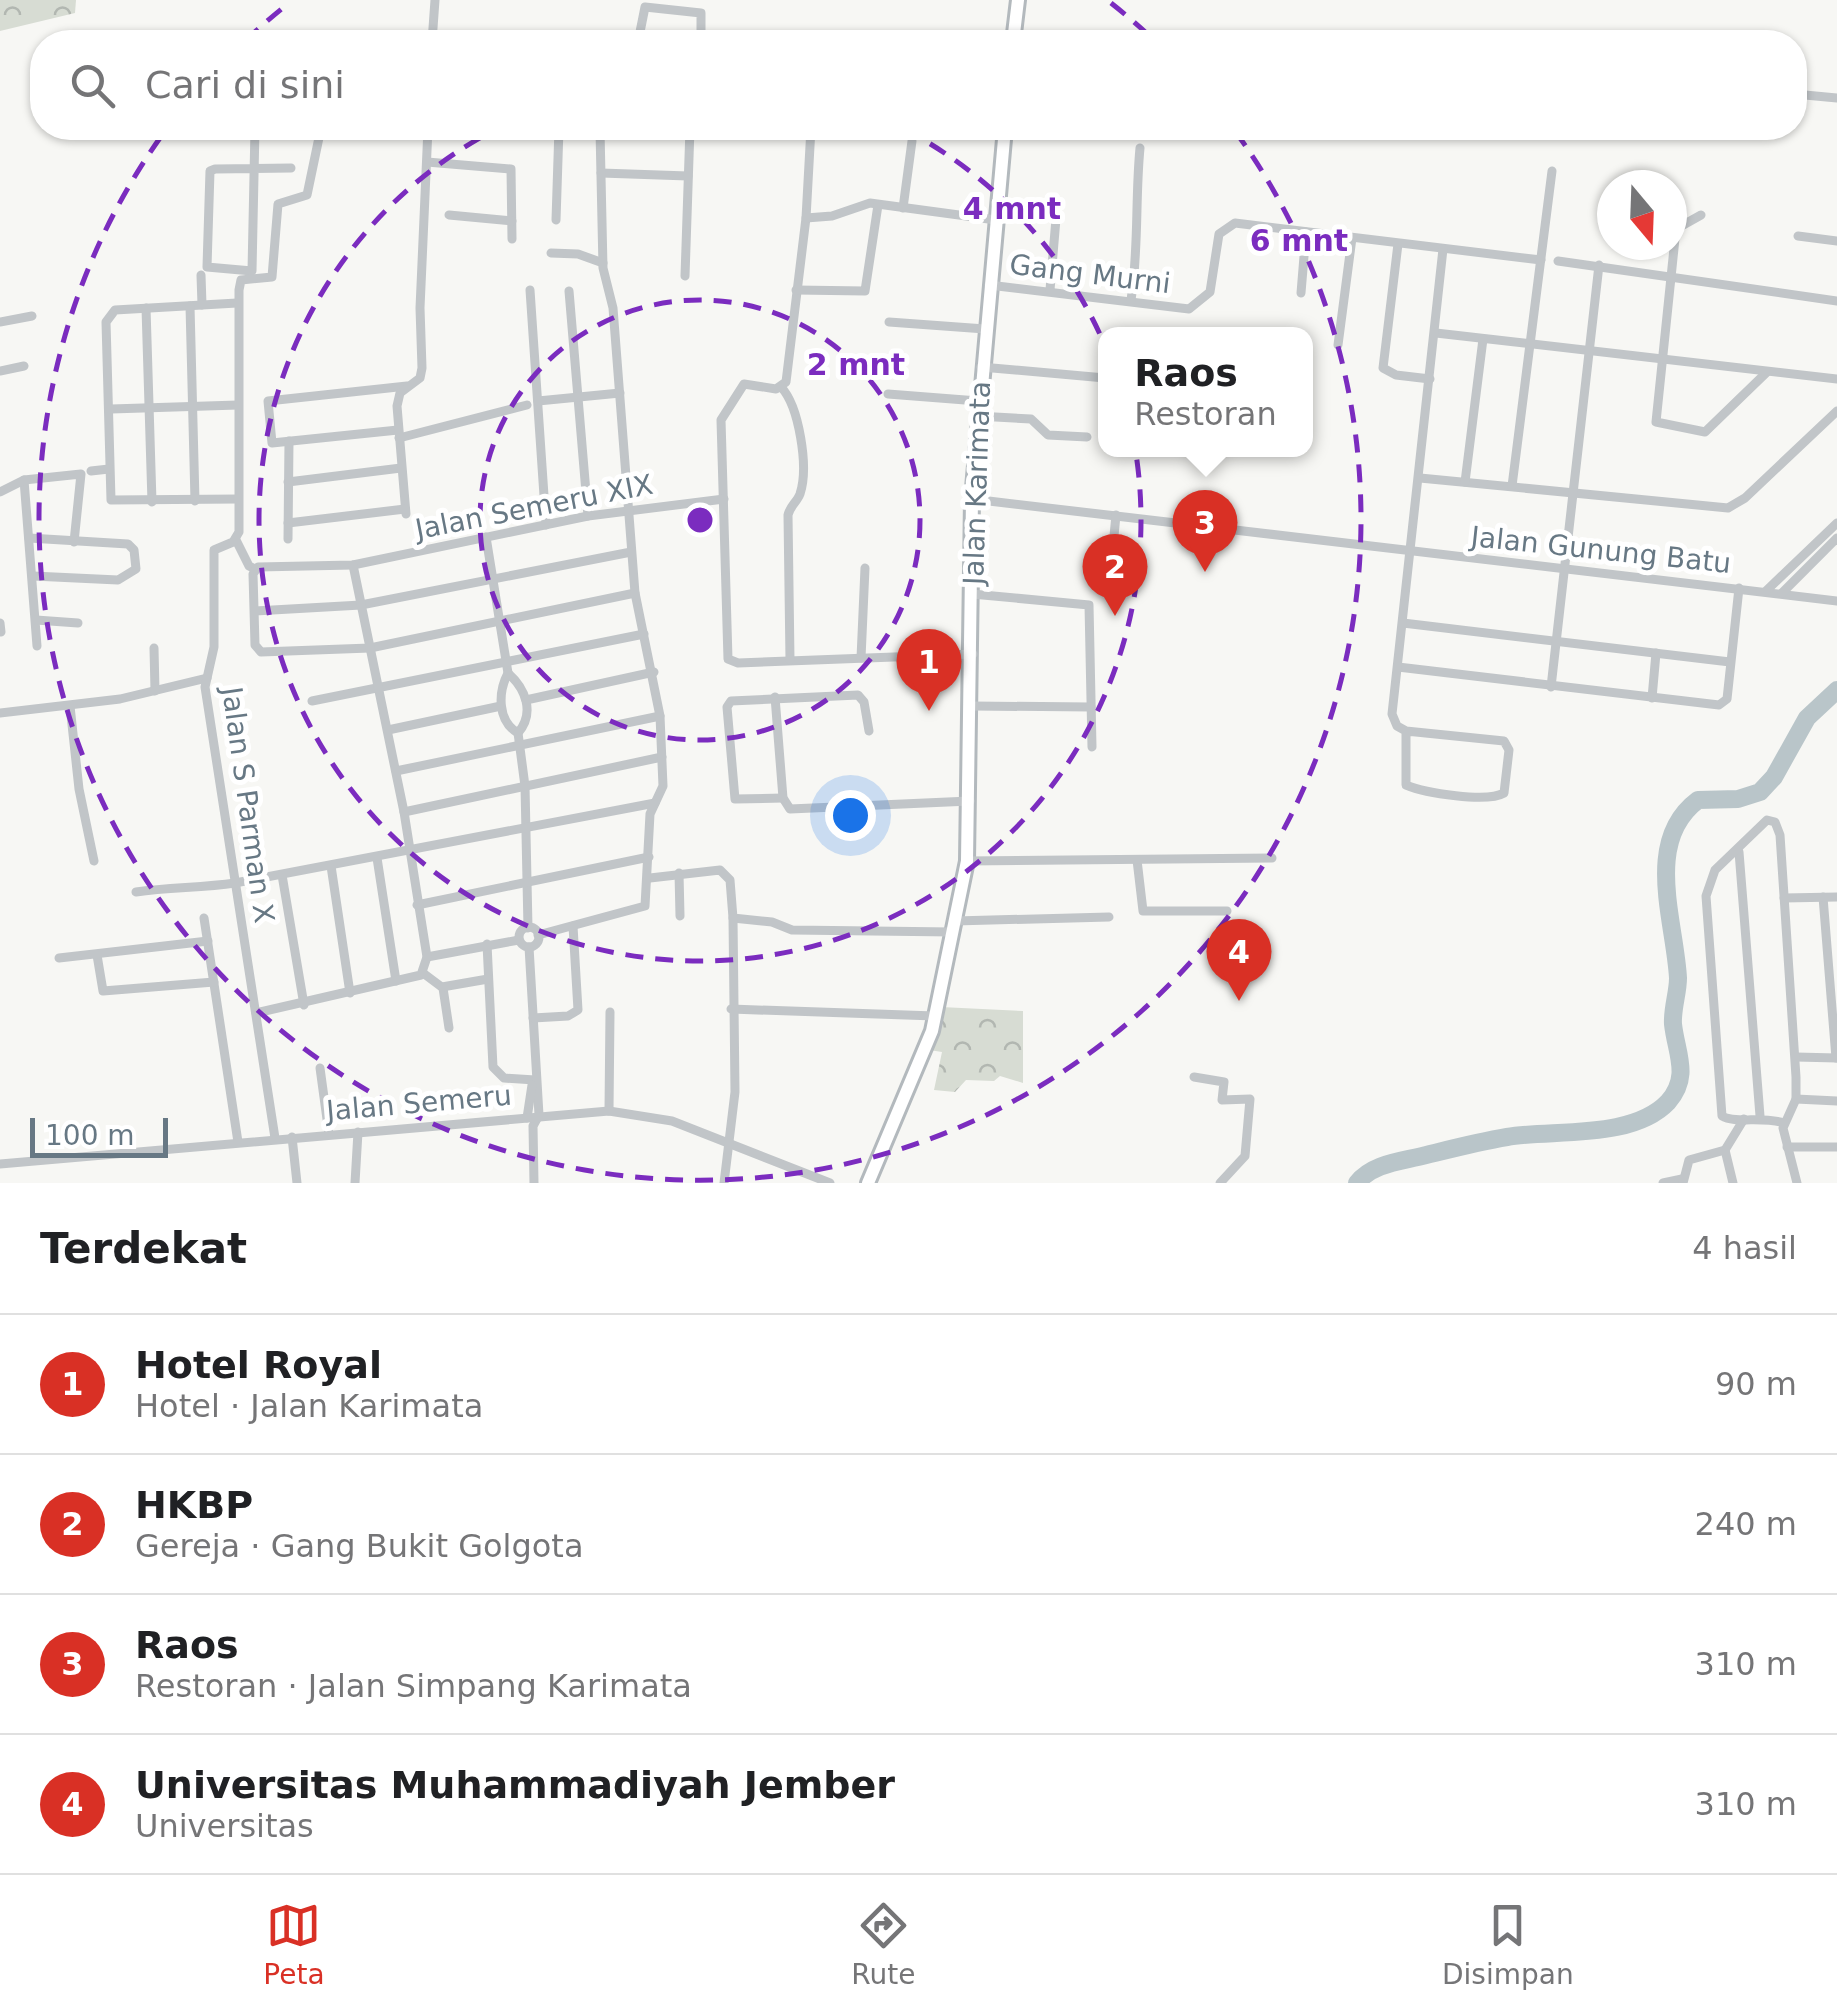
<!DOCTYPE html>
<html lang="id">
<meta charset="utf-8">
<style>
body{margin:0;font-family:"DejaVu Sans",sans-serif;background:#f6f6f6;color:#202124}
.compass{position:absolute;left:1597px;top:170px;width:90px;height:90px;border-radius:50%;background:#fff;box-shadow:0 2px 8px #0004;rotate:161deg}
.scale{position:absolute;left:30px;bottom:25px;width:138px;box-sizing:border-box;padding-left:10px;border:5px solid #677884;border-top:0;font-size:28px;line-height:35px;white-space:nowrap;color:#677884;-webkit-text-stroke:8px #fff;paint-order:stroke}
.you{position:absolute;left:850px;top:815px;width:35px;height:35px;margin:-25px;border:8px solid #fff;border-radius:50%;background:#1a73e8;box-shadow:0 0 0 15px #1a73e833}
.badge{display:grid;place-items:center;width:65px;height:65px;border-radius:50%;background:#d93025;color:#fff;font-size:32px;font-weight:700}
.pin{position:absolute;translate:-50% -82px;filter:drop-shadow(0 2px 5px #0008)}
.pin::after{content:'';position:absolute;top:52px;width:35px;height:30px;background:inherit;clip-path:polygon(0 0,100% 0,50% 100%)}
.popup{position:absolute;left:1098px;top:327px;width:215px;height:130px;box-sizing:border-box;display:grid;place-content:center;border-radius:20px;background:#fff;filter:drop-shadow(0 2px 8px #0005);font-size:32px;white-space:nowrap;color:#757577}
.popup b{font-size:38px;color:#202124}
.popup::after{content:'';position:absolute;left:50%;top:100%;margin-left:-20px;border:20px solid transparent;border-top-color:#fff}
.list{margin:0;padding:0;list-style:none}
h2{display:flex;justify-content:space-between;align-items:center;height:130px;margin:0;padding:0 40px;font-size:42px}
h2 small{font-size:32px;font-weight:400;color:#757577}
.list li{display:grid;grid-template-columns:65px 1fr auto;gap:30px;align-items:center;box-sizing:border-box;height:140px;padding:0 40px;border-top:2px solid #e0e0e0}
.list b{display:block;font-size:38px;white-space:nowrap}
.list p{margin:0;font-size:32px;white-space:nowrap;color:#757577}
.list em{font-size:32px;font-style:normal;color:#757577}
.icon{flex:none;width:55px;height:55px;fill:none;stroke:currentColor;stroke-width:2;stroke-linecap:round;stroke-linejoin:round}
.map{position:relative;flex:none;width:1837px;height:1183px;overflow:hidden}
.search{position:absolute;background:#fff;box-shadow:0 2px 8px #0004;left:30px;right:30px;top:30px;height:110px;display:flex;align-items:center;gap:25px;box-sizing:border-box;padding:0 35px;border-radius:40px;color:#757577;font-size:38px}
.sheet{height:690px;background:#fff}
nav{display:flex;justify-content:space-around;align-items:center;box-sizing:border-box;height:140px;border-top:2px solid #e0e0e0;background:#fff;font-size:28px;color:#757577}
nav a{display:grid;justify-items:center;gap:5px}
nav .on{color:#d93025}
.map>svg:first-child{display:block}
.forest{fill:url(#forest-crowns)}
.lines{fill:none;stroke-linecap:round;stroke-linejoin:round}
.river{stroke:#b9c5c9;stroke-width:18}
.secondary-casing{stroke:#b3b9bd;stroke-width:18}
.street{stroke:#c1c5c8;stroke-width:9}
.secondary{stroke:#fff;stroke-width:12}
.ring{fill:none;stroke:#7b2cbf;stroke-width:5;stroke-dasharray:18 12}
.labels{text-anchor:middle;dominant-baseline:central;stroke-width:10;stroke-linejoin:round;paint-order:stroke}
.street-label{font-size:28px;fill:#677884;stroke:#fff}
.centre{fill:#7b2cbf;stroke:#fff;stroke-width:5}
.ring-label{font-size:30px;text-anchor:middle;font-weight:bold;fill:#7b2cbf;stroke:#fff;stroke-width:10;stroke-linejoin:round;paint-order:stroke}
</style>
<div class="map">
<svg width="1837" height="1183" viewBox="0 0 1837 1183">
<defs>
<pattern id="forest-crowns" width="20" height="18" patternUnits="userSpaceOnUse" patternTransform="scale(2.5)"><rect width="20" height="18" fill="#d7dcd3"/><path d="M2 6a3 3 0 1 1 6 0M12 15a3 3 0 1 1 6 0" fill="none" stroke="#b2b7b1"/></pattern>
</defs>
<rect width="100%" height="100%" fill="#f7f7f4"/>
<!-- forest -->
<g class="forest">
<polygon points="0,0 76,0 75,13 0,31"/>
<polygon points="941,1007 1023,1011 1023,1083 1000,1076 994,1081 966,1080 955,1092 934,1090 942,1052 929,1050"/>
</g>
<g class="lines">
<!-- river -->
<path class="river" d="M1357 1183C1371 1165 1396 1162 1418 1157 1447 1150 1477 1142 1507 1137 1553 1129 1632 1140 1668 1102 1691 1076 1676 1053 1673 1024 1672 1009 1678 993 1678 978 1675 921 1643 841 1698 800L1738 799 1760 792 1774 777 1807 718 1837 690"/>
<!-- secondary casing -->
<g class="secondary-casing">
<g id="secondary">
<polyline points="1013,42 1018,0"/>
<polyline points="868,1183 932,1031 967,861 972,499 1005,128"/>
</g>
</g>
<!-- street -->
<g class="street">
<polyline points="1014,38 1062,42"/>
<polyline points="432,42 435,0"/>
<polyline points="638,42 645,7 701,13 701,42"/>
<polyline points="1805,95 1837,98"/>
<polyline points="255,128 252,271 207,267 210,171 215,169 291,168"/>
<polyline points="811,128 806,218 786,382 776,389 744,384 721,420 728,659 738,663 973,654"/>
<polyline points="427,162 511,169 512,239"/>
<polyline points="601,173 688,176"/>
<polyline points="903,208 912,141"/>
<polyline points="449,215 512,221"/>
<polyline points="1701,215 1676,229 1656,422 1705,432 1767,372"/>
<polyline points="806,218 832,216 870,203 996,220"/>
<polyline points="556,220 559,128"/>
<polyline points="1798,236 1837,241"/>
<polyline points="1398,244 1383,368 1396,375 1430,379"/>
<polyline points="551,253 578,254 603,263"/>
<polyline points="1558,261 1837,301"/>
<polyline points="201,275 202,305"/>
<polyline points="685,276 690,128"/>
<polyline points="989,285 1189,309 1210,292 1219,234 1235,223 1541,260"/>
<polyline points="530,290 546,525"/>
<polyline points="796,290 865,291 878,205"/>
<polyline points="1050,290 1057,207"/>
<polyline points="569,291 588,516"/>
<polyline points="1301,293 1306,232"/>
<path d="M1131 300C1139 249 1135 200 1140 148"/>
<polyline points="237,303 115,310 106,322 111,500 238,499"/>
<polyline points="190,306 195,501"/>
<polyline points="146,308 152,502"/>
<polyline points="0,322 32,316"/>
<polyline points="889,322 985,329"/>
<polyline points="1436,333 1837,379"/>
<polyline points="1338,345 1352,238"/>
<polyline points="981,367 1105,378"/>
<polyline points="0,371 24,366"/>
<path d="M781 387C799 406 809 467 800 494 797 502 790 506 788 515L790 660"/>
<polyline points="888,394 978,401"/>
<polyline points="538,401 620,393"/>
<polyline points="111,409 238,405"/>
<polyline points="977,416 1031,419 1048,435 1087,437"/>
<polyline points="398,430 272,443 268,401 407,386"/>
<polyline points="399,438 527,405"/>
<polyline points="91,471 109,469"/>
<polyline points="1420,478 1728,508 1745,498 1837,411"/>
<polyline points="24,480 37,646"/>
<polyline points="288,482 401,468"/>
<polyline points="1465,482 1483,339"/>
<polyline points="1512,486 1552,171"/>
<polyline points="0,492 24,480 81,474 74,542"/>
<polyline points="972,499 1837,601"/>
<polyline points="406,514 397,406 400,393 420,378 422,368 420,308 428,128"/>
<polyline points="288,523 405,509"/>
<polyline points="486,537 508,673"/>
<polyline points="29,538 128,544 134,550 136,569 118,580 33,576"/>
<polyline points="288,539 289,441"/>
<polyline points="236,540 249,566 255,569"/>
<polyline points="1109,588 1116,515"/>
<polyline points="1766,591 1837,523"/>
<polyline points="635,593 370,648 261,652 255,645 253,574 258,567 353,565 588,516 724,499"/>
<polyline points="1782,593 1837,538"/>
<polyline points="972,594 1089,605 1092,747"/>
<polyline points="255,611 361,605 631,552"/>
<polyline points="36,620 78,623"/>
<polyline points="0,623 1,632"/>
<polyline points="1403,623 1730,662"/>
<polyline points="154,648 155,691"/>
<polyline points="861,658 865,568"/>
<polyline points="1398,667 1719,705 1727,699 1739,588"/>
<path d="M508 673C526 689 535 713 518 733 497 721 498 692 508 673Z"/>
<polyline points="1551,687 1599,265"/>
<polyline points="775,697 783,798 790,809 970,801"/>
<polyline points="1652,698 1656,653"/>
<polyline points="526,700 654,672"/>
<polyline points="312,701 644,634"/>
<polyline points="70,706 79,789 94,861"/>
<polyline points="973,706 1091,707"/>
<polyline points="0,713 120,699 207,678"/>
<polyline points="388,730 501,706"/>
<path d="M1406 731V785C1425 793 1487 803 1504 793L1509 750 1504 741 1406 731 1397 726 1392 714 1443 249"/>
<polyline points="518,733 525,786 528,928"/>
<polyline points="396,771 660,716"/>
<polyline points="783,798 735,799 727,707 731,701 858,695 864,702 869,731"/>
<polyline points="404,812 662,757"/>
<polyline points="1739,852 1760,1116"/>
<polyline points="377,858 396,981"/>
<polyline points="1137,860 1143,911 1227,911"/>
<polyline points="967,861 1272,858"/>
<polyline points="331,866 350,993"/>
<polyline points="679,873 680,916"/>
<polyline points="282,875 304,1005"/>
<polyline points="650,878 720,870 730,880 733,918 772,922 792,930 953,932"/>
<path d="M136 892C171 887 201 888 235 883L655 803"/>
<polyline points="1823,897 1836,1058"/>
<polyline points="1784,898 1837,897"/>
<polyline points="417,905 649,857"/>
<polyline points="204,918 238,1142"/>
<polyline points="955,921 1109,917"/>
<circle cx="529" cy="937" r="10"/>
<polyline points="538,935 645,906 650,814 663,786 660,716 635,593 613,308 603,268 600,130"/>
<polyline points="487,944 493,1067 504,1078 535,1080"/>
<polyline points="529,947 539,1115 533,1126 534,1183"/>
<polyline points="97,955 103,991 214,982"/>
<polyline points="427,957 519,940"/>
<polyline points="59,958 208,941"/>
<polyline points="423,973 443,988 449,1028"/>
<polyline points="442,987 488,979"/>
<polyline points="731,1009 935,1016"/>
<polyline points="256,1013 421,975 427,957 404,812 353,565"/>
<polyline points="533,1018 568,1016 578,1010 573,926"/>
<polyline points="1796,1057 1837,1058"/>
<polyline points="320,1068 329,1134"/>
<polyline points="1194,1077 1224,1082 1222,1100 1250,1099 1245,1156 1220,1183"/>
<polyline points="1796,1099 1837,1101"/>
<polyline points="609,1111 610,1012"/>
<polyline points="527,1118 532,1085"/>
<path d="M1784 1123C1762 1116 1735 1124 1722 1116L1706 896 1715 870 1767 820 1775 822 1780 835 1796 1077V1099L1783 1128 1797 1183"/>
<polyline points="292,1137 297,1183"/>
<polyline points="275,1138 205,687 214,647 214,550 233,542 239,532 239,290 241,280 272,277 278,204 307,195 321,128"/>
<polyline points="1787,1147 1837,1147"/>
<polyline points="1725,1150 1744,1119"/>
<polyline points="0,1164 609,1111 672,1121 830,1183"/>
<polyline points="355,1183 358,1132"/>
<polyline points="724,1183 735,1092 733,918"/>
<polyline points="1663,1183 1682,1179"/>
<polyline points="1683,1183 1689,1160 1725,1150 1733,1183"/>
</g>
<!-- secondary -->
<use href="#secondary" class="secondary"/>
</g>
<!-- distance rings -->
<g class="ring">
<circle cx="700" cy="520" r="220"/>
<path d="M904 129A441 441 0 1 1 496 129"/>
<path d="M245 41A661 661 0 0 1 289 3M1111 3A661 661 0 0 1 1155 41M1235 131A661 661 0 1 1 165 131"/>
</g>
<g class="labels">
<!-- street labels -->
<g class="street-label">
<text transform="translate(1090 274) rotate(7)">Gang Murni</text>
<text transform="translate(977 483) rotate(-88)">Jalan Karimata</text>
<text transform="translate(534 507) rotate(-11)">Jalan Semeru XIX</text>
<text transform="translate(1601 550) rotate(6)">Jalan Gunung Batu</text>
<text transform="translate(248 805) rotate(82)">Jalan S Parman X</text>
<text transform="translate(419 1103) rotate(-5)">Jalan Semeru</text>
</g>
</g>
<circle cx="700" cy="520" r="15" class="centre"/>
<g class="ring-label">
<text x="1012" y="219">4 mnt</text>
<text x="1299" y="251">6 mnt</text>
<text x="856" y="375">2 mnt</text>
</g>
</svg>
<svg class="compass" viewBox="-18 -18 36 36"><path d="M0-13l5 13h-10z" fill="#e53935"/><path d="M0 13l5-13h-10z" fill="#757577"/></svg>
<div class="scale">100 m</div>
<div class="you"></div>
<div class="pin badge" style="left:929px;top:711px">1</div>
<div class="pin badge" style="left:1115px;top:616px">2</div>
<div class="pin badge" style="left:1205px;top:572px">3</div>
<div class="popup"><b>Raos</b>Restoran</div>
<div class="pin badge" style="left:1239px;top:1001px">4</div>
<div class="search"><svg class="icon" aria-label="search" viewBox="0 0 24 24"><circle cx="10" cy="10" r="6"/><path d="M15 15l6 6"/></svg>Cari di sini</div>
</div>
<section class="sheet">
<h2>Terdekat<small>4 hasil</small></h2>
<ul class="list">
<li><span class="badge">1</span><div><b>Hotel Royal</b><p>Hotel · Jalan Karimata</p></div><em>90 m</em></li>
<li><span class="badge">2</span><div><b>HKBP</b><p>Gereja · Gang Bukit Golgota</p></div><em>240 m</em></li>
<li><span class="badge">3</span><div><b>Raos</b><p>Restoran · Jalan Simpang Karimata</p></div><em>310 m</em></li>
<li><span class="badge">4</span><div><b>Universitas Muhammadiyah Jember</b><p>Universitas</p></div><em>310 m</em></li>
</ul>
</section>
<nav>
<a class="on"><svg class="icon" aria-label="map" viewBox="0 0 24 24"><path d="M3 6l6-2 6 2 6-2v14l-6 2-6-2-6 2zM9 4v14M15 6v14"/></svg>Peta</a>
<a><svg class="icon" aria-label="directions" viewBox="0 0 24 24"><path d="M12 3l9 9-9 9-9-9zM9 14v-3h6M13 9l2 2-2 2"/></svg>Rute</a>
<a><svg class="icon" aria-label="saved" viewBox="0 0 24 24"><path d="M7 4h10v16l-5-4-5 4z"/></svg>Disimpan</a>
</nav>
